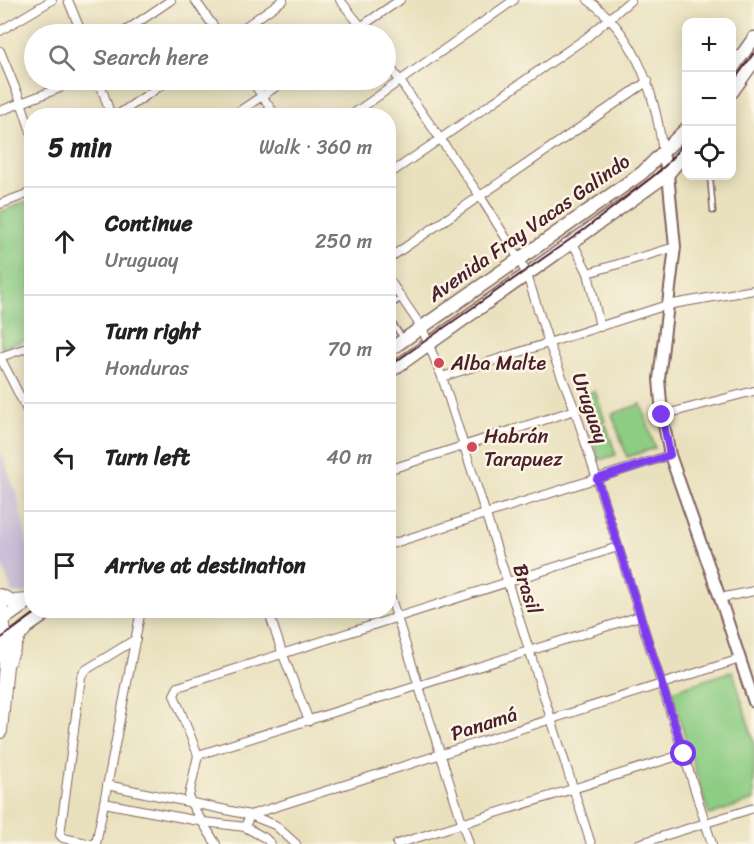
<!DOCTYPE html>
<meta charset="utf-8">
<style>
body{margin:0;font-family:Sriracha,sans-serif;background:#f2f2f2;color:#222}
.controls{position:absolute;right:18px;top:18px;display:grid;overflow:hidden;border-radius:12px;box-shadow:0 3px 15px #0003}
.controls button{width:54px;height:54px;display:grid;place-items:center;padding:0;border:0;border-bottom:2px solid #e0e0e0;background:#fff;color:#222;font:30px sans-serif}
.stop{position:absolute;width:18px;height:18px;margin:-14px;border:4px solid #7c3aed;border-radius:50%;background:#fff}
.stop.end{background:#7c3aed;border-color:#fff;box-shadow:0 2px 6px #0008}
.list{margin:0;padding:0;list-style:none}
h2{display:flex;justify-content:space-between;align-items:center;height:78px;margin:0;padding:0 24px;font-size:26px}
h2 small{font-size:20px;font-weight:400;color:#767676}
.list li{display:grid;grid-template-columns:39px 1fr auto;gap:18px;align-items:center;box-sizing:border-box;height:108px;padding:0 24px;border-top:2px solid #e0e0e0}
.list b{display:block;font-size:22px;white-space:nowrap}
.list p{margin:0;font-size:20px;white-space:nowrap;color:#767676}
.list em{font-size:20px;font-style:normal;color:#767676}
.icon{flex:none;width:33px;height:33px;fill:none;stroke:currentColor;stroke-width:2;stroke-linecap:round;stroke-linejoin:round}
.map{position:relative;flex:none;width:754px;height:844px;overflow:hidden}
.search{position:absolute;background:#fff;box-shadow:0 3px 15px #0003;left:24px;top:24px;width:372px;height:66px;display:flex;align-items:center;gap:15px;box-sizing:border-box;padding:0 21px;border-radius:33px;color:#767676;font-size:22px}
.panel{position:absolute;background:#fff;box-shadow:0 3px 15px #0003;left:24px;top:108px;width:372px;height:510px;border-radius:24px}
.map>svg:first-child{display:block}
.industrial{fill:#c9bfd7}
.green{fill:#8ccc83;stroke:#6b7657;stroke-width:1.5}
.lines{fill:none;stroke-linecap:round;stroke-linejoin:round}
.lane-casing{stroke:#82635e;stroke-width:7}
.street-casing{stroke:#82635e;stroke-width:10}
.secondary-casing{stroke:#82635e;stroke-width:14}
.primary-casing{stroke:#82635e;stroke-width:15}
.highway-casing{stroke:#82635e;stroke-width:16}
.lane{stroke:#fff;stroke-width:4}
.street{stroke:#fff;stroke-width:8}
.secondary{stroke:#fff;stroke-width:10}
.primary{stroke:#fff;stroke-width:12}
.highway{stroke:#fff;stroke-width:14}
.rail{stroke:#4a1f2b;stroke-width:2}
.route{stroke:#7c3aed;stroke-width:8}
.poi-dot{fill:#d1495b;stroke:#fcf5e5;stroke-width:2}
.labels{text-anchor:middle;dominant-baseline:central;stroke-width:5;stroke-linejoin:round;paint-order:stroke}
.street-label{font-size:20px;fill:#4a1f2b;stroke:#fcf5e5}
.poi-label{font-size:20px;fill:#4a1f2b;stroke:#fcf5e5;text-anchor:start}
</style>
<div class="map">
<svg width="754" height="844" viewBox="0 0 754 844">
<rect width="100%" height="100%" fill="#fcf5e5"/>
<filter id="ink" filterUnits="userSpaceOnUse"><feTurbulence type="fractalNoise" baseFrequency=".0167" numOctaves="2"/><feDisplacementMap in="SourceGraphic" scale="12" xChannelSelector="R" yChannelSelector="G"/><feConvolveMatrix kernelMatrix="1 2 1 2 8 2 1 2 1" color-interpolation-filters="sRGB"/></filter>
<filter id="wash" filterUnits="userSpaceOnUse"><feTurbulence type="fractalNoise" baseFrequency=".008" numOctaves="4" result="noise"/><feDisplacementMap in="SourceGraphic" scale="24" xChannelSelector="R" yChannelSelector="G"/><feGaussianBlur stdDeviation="1.35" result="paint"/><feColorMatrix in="noise" values="0 0 0 0 0 0 0 0 0 0 0 0 0 0 0 0 0 1.4 0 .05"/><feComposite in="paint" operator="in"/></filter>
<g filter="url(#wash)">
<rect width="100%" height="100%" fill="#e9e1be"/>
<!-- industrial -->
<polygon class="industrial" points="0,450 17,495 31,560 30,594 12,593 0,557"/>
<!-- green -->
<g class="green">
<polygon points="27,201 32,207 31,338 1,348 0,212"/>
<polygon points="595,391 605,421 589,426 579,396"/>
<polygon points="641,404 655,448 627,457 612,414"/>
<polygon points="606,425 616,455 599,460 590,430"/>
<polygon points="733,671 754,743 754,800 709,815 671,691"/>
</g>
</g>
<g filter="url(#ink)">
<g class="lines">
<!-- lane casing -->
<g class="lane-casing">
<g id="lane">
<polyline points="710,176 713,211"/>
<polyline points="388,307 400,299"/>
<polyline points="388,317 402,337"/>
</g>
</g>
<!-- street casing -->
<g class="street-casing">
<g id="street">
<polyline points="68,0 82,34"/>
<polyline points="195,0 219,34"/>
<polyline points="340,0 367,34"/>
<path d="M588 0C637 35 656 96 663 154"/>
<polyline points="0,31 52,0"/>
<polyline points="121,34 171,0"/>
<polyline points="235,34 283,0"/>
<polyline points="350,34 400,0"/>
<polyline points="0,51 21,102 32,135"/>
<polyline points="386,61 480,196 519,259 527,275 549,344 575,410 712,844"/>
<polyline points="99,80 111,116"/>
<polyline points="251,80 276,116"/>
<polyline points="0,111 60,88"/>
<polyline points="116,116 169,80"/>
<polyline points="232,116 286,80"/>
<polyline points="350,116 514,0"/>
<polyline points="388,175 586,38 631,0"/>
<polyline points="0,204 32,192"/>
<polyline points="573,243 588,273 600,327"/>
<polyline points="388,259 648,81"/>
<polyline points="588,273 675,247"/>
<polyline points="388,278 422,328 442,377 591,844"/>
<polyline points="32,346 0,357 32,420"/>
<polyline points="442,377 667,305 754,290"/>
<polyline points="662,415 754,391"/>
<polyline points="388,470 575,410"/>
<polyline points="388,545 670,455"/>
<polyline points="388,589 469,844"/>
<polyline points="720,598 754,591"/>
<polyline points="268,610 283,655 309,721"/>
<polyline points="198,755 640,616"/>
<polyline points="107,785 250,815 275,825 296,844"/>
<polyline points="104,803 204,822 245,827 265,838 271,844"/>
<polyline points="245,827 250,815 740,659"/>
<polyline points="91,844 63,838 60,835 81,677 84,671 136,639"/>
<polyline points="96,844 141,610"/>
<polyline points="216,844 190,802 189,796 198,755 174,695 178,687 618,547"/>
<polyline points="397,844 684,754"/>
<polyline points="638,844 754,808"/>
</g>
</g>
<!-- secondary casing -->
<g class="secondary-casing">
<polyline id="secondary" points="663,154 668,174 675,247 659,379 662,415 670,455 720,598 754,702"/>
</g>
<!-- primary casing -->
<g class="primary-casing">
<g id="primary">
<polyline points="732,69 754,38"/>
<polyline points="732,92 754,61"/>
<polyline points="388,351 642,173 686,129"/>
<polyline points="388,373 668,174 686,152"/>
<polyline points="0,622 31,600"/>
<polyline points="17,634 51,610"/>
</g>
</g>
<!-- highway casing -->
<g class="highway-casing">
<g id="highway">
<polyline points="0,596 13,602 29,601"/>
<polyline points="0,604 5,642 6,665 0,731"/>
<polyline points="8,661 18,636 25,628"/>
</g>
</g>
<!-- lane -->
<use href="#lane" class="lane"/>
<!-- street -->
<use href="#street" class="street"/>
<!-- secondary -->
<use href="#secondary" class="secondary"/>
<!-- primary -->
<use href="#primary" class="primary"/>
<!-- highway -->
<use href="#highway" class="highway"/>
<!-- rail -->
<g class="rail">
<polyline points="732,83 754,53"/>
<polyline points="388,367 585,229 651,178 666,165 686,140"/>
<polyline points="0,639 40,610"/>
</g>
</g>
</g>
<g class="lines" filter="url(#ink)">
<!-- route -->
<polyline class="route" points="662,415 670,455 597,479 684,754"/>
</g>
<!-- markers -->
<g class="poi-dot">
<circle cx="439" cy="363" r="6"/>
<circle cx="472" cy="447" r="6"/>
</g>
<g class="labels">
<!-- street labels -->
<g class="street-label">
<text transform="translate(529 228) rotate(-35)">Avenida Fray Vacas Galindo</text>
<text transform="translate(590 408) rotate(71)">Uruguay</text>
<text transform="translate(527 589) rotate(72)">Brasil</text>
<text transform="translate(484 724) rotate(-18)">Panamá</text>
</g>
<!-- poi labels -->
<g class="poi-label">
<text x="451" y="363">Alba Malte</text>
<text x="484" y="436">Habrán<tspan x="484" dy="23">Tarapuez</tspan></text>
</g>
</g>
</svg>
<div class="controls">
<button>+</button>
<button>−</button>
<button><svg class="icon" aria-label="locate" viewBox="0 0 24 24"><circle cx="12" cy="12" r="6"/><path d="M12 2v4M12 18v4M2 12h4M18 12h4"/></svg></button>
</div>
<div class="stop" style="left:684px;top:754px"></div>
<div class="stop end" style="left:662px;top:415px"></div>
<div class="search"><svg class="icon" aria-label="search" viewBox="0 0 24 24"><circle cx="10" cy="10" r="6"/><path d="M15 15l6 6"/></svg>Search here</div>
<section class="panel">
<h2>5 min<small>Walk · 360 m</small></h2>
<ul class="list">
<li><svg class="icon" aria-label="ahead" viewBox="0 0 24 24"><path d="M12 20V5M6 11l6-6 6 6"/></svg><div><b>Continue</b><p>Uruguay</p></div><em>250 m</em></li>
<li><svg class="icon" aria-label="right" viewBox="0 0 24 24"><path d="M7 20v-9h11M14 6l5 5-5 5"/></svg><div><b>Turn right</b><p>Honduras</p></div><em>70 m</em></li>
<li><svg class="icon" aria-label="left" viewBox="0 0 24 24"><path d="M17 20v-9H6M10 6l-5 5 5 5"/></svg><div><b>Turn left</b></div><em>40 m</em></li>
<li><svg class="icon" aria-label="arrive" viewBox="0 0 24 24"><path d="M6 21V4h12l-3 4 3 4H6"/></svg><div><b>Arrive at destination</b></div></li>
</ul>
</section>
</div>
